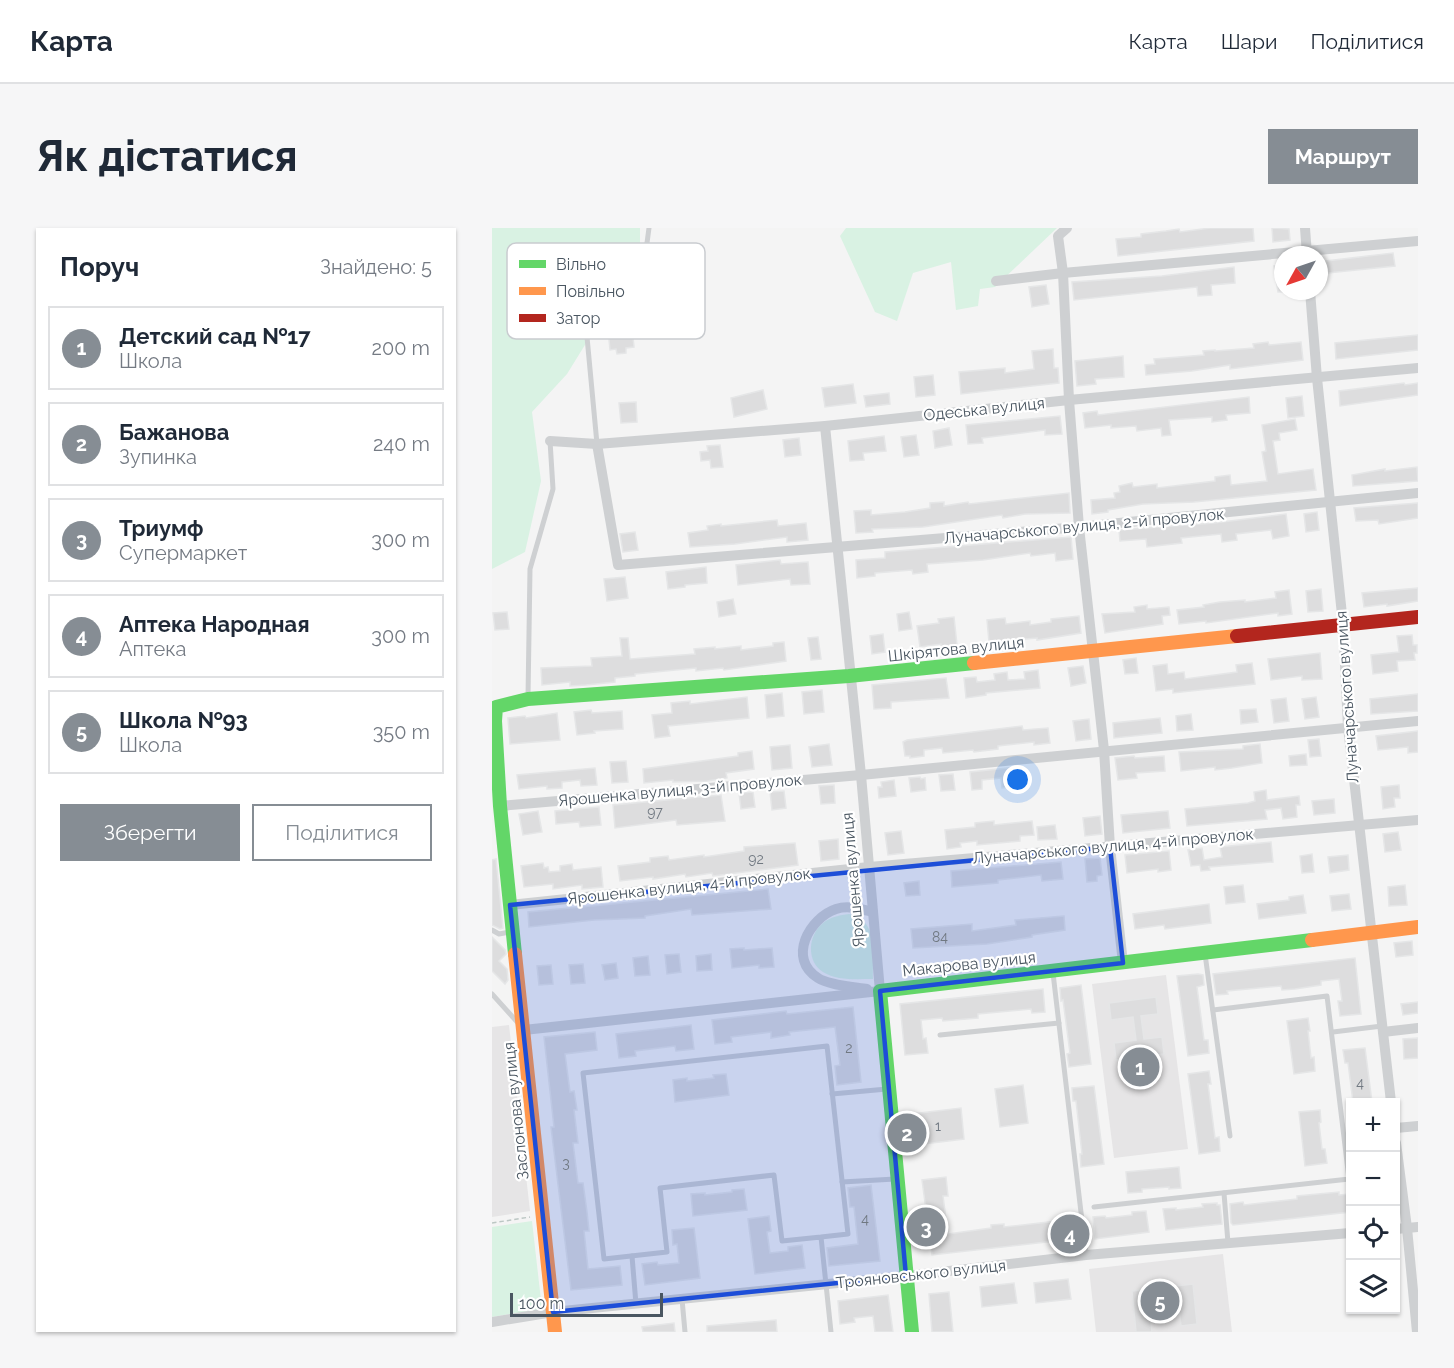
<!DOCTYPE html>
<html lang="uk">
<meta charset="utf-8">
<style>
body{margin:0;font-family:Raleway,sans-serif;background:#f6f6f7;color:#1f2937}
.controls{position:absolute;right:18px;bottom:18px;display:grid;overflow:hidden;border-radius:0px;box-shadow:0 2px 4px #0004}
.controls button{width:54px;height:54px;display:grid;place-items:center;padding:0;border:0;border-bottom:2px solid #e0e1e3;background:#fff;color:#1f2937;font:30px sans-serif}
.compass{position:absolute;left:782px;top:18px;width:54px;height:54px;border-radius:50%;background:#fff;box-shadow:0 2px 4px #0004;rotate:230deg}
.scale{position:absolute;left:18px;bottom:15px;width:153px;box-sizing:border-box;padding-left:6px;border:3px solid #4a5661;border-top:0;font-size:16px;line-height:21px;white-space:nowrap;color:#4a5661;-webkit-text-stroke:4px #fff;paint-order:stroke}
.you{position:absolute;left:526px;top:552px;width:21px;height:21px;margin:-15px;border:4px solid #fff;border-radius:50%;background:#1a73e8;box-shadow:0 0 0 9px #1a73e833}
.badge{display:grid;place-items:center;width:39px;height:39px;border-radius:50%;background:#868d94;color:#fff;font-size:20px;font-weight:700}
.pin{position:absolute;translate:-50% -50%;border:3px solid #fff;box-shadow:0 2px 6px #0006}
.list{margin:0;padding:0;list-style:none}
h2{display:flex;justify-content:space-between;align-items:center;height:78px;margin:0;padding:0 24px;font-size:26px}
h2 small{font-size:20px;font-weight:400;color:#747a83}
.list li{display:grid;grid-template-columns:39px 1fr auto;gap:18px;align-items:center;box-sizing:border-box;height:84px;margin:0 12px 12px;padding:0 12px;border:2px solid #e0e1e3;border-radius:0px}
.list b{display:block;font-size:22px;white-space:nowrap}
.list p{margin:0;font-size:20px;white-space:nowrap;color:#747a83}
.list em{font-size:20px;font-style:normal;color:#747a83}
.actions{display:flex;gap:12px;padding:18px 24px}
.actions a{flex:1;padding:14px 0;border:2px solid #868d94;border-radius:0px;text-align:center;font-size:21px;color:#868d94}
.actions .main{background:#868d94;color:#fff}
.icon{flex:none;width:33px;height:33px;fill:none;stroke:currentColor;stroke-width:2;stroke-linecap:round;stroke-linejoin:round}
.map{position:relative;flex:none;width:926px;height:1104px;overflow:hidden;border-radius:0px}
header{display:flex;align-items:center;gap:36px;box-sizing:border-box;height:84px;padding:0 30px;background:#fff;border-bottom:2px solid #e0e1e3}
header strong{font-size:28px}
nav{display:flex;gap:33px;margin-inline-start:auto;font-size:21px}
.intro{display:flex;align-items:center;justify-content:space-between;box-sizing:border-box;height:144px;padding:0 36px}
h1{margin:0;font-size:42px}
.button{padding:15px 27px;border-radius:0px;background:#868d94;color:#fff;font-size:21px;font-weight:700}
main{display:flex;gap:36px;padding:0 36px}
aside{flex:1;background:#fff;border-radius:0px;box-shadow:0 2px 4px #0004}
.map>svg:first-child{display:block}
.education{fill:#e6e5e6}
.green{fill:#d9f2e3}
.building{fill:#ddddde;stroke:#e5e6e7;stroke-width:1.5}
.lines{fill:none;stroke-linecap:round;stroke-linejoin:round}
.path{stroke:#bcc7c4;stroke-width:1.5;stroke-dasharray:4.5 3;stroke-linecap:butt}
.lane{stroke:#ced0d2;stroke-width:5}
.street{stroke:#ced0d2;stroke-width:10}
.fast{stroke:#63d668;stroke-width:14}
.slow{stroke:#ff974d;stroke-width:14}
.jam{stroke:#b3261e;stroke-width:14}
.marked{fill:#1d4ed8;fill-opacity:0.2;stroke:#1d4ed8;stroke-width:4.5;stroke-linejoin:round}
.labels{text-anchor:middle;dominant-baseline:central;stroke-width:4.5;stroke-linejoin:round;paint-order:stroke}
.number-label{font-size:14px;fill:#707881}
.street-label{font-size:16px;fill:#4a5661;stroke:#fff}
.key{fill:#fff;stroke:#c9ccd0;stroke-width:1.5}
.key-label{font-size:16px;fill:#4a5661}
</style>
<header>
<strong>Карта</strong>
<nav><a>Карта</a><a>Шари</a><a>Поділитися</a></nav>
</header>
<div class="intro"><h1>Як дістатися</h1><a class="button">Маршрут</a></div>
<main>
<aside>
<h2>Поруч<small>Знайдено: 5</small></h2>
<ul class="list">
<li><span class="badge">1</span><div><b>Детский сад №17</b><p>Школа</p></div><em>200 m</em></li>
<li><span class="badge">2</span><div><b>Бажанова</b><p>Зупинка</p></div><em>240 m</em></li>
<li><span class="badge">3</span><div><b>Триумф</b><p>Супермаркет</p></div><em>300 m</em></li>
<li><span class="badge">4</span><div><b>Аптека Народная</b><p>Аптека</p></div><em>300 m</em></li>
<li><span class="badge">5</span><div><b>Школа №93</b><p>Школа</p></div><em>350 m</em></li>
</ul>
<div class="actions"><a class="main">Зберегти</a><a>Поділитися</a></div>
</aside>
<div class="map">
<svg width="926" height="1104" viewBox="0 0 926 1104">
<rect width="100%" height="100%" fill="#f4f4f4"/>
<!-- education -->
<g class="education">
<polygon points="674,747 696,921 622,930 600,756"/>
<polygon points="17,797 38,983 0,989 0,799"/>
<polygon points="731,1026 740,1104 604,1104 597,1041"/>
</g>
<!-- green -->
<g class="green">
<polygon points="0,0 148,0 148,28 75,146 40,184 49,253 33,324 0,341"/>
<polygon points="354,0 565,0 503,59 488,61 486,78 464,82 459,34 421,45 405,93 383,84 348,8"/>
<path d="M357 686C388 693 380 726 381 751 365 751 345 753 331 744 314 733 316 707 331 695 338 689 348 687 357 686Z"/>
<polygon points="40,993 50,1081 0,1089 0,999"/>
</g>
<!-- building -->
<g class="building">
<polygon points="718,0 761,0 762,13 626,28 624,11 649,9 649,6 674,3 687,1 688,4"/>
<polygon points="780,0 797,1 798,12 781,14"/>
<polygon points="901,25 903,38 836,45 834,33"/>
<polygon points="791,37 791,64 786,64 782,38"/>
<polygon points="742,39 743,55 719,57 720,67 706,68 705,59 582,72 580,54 670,48"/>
<polygon points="554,57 557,76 540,79 537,59"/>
<polygon points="140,99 142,119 134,120 134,125 125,126 124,121 118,122 116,101"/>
<polygon points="926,107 926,122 844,131 843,115"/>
<polygon points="776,114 777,117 809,114 811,132 738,141 738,137 700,143 654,147 653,137 663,136 662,131 712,127 711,123 723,122 723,123 762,120 761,116"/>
<polygon points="561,121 562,140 566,140 567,155 469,166 467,144 513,140 513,145 542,141 540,123"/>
<polygon points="631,128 632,149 603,151 604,156 585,158 583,133"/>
<polygon points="441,147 443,167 424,169 422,149"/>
<polygon points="912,155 913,157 926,155 926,167 848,178 847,163"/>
<polygon points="361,156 364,175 333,179 330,160"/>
<polygon points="271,162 275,181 242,189 239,170"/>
<polygon points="397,165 398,176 374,179 372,168"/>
<polygon points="810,168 812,188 796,190 794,170"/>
<polygon points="757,169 758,185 734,187 735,192 720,194 720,189 677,192 679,207 670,208 669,200 645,203 644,198 619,200 619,197 593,200 591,185 605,183 606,187"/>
<polygon points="144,174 145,194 129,195 127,175"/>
<polygon points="568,188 570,206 553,207 553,202 490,210 491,215 476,216 474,197"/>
<polygon points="803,191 805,202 787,205 788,212 781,213 786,246 821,241 824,262 702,274 651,276 616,282 616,284 600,286 599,272 623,270 622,265 628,264 627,258 640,255 641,259 665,256 665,260 723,253 723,249 738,247 739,257 775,253 770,224 774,223 770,197"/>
<polygon points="457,200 460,217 443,220 441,203"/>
<polygon points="424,207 427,227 412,229 409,209"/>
<polygon points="392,208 394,223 371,225 372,232 358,233 356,213"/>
<polygon points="307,210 309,227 293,229 291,212"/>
<polygon points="228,217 231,239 219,240 218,232 209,233 208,224 216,223 215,218"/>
<polygon points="925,239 926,253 861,258 860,247 893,241 893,243"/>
<polygon points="577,265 578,285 533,286 511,290 510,287 431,299 380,301 381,304 364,305 362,283 379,282 379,287 413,284 438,280 438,275 452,274 452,278 476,274 477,276"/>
<polygon points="926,275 926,290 887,296 886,292 864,293 862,280"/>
<polygon points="825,284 827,302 814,304 812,286"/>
<polygon points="794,286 797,308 781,311 779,302 744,306 745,312 730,314 729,306 689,310 690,315 655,319 654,311 628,313 627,302 722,295"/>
<polygon points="285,292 286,298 314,295 316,312 295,314 295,309 243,316 198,319 196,305 216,302 215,298 229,296 229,298"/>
<polygon points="143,304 146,322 131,324 128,306"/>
<polygon points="579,309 581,331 564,333 563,325 539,328 538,325 491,332 435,336 436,344 421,346 420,342 383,345 383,348 365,350 364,332 393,330 393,324"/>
<polygon points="288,332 289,336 316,334 318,356 299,357 298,351 246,357 244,337"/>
<polygon points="214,339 215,355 193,357 193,359 176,361 174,344"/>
<polygon points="133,349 136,370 115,373 112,351"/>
<polygon points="926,360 926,373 895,378 895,376 872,379 870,365"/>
<polygon points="829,361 831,383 816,384 814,363"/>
<polygon points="797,362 800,386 786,388 786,385 714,395 714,393 687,396 685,382 712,379 711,377 728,374 753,372 753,374 784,370 783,364"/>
<polygon points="241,371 244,386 227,389 225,374"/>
<polygon points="655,377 655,381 677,379 678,387 670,388 671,396 613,405 610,386 643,384 642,379"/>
<polygon points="15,384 17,401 3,402 1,385"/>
<polygon points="417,384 420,401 407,403 405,386"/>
<polygon points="587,388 589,405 545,412 545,410 497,414 495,392 513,390 514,396 538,393 538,397 559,394 559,391"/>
<polygon points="462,389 465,417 449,418 449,416 428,419 425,398 447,395 446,391"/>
<polygon points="391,406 393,424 380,426 378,408"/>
<polygon points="920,407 921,417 925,417 925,425 922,425 923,432 905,433 906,443 881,446 879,427 907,424 905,408"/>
<polygon points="326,409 329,431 319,432 316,410"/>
<polygon points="128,410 136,410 138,431 203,426 202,421 223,419 223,421 249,418 249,422 281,418 281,415 292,414 294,433 232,442 231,440 204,443 204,440 143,446 143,448 123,450 123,454 94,457 78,458 78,454 50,457 49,440 100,438 99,430 130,428"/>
<polygon points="828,425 830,451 810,452 810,448 779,452 776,431"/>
<polygon points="644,430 646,445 633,446 631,432"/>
<polygon points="760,435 763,456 681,465 681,461 664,463 661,438 675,436 676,446 692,444 693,451 745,444 744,437"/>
<polygon points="591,438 594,455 579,458 576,440"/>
<polygon points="546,442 548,460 494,465 494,467 474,470 472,450 484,449 485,454 503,452 502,446 515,444 516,452 533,451 532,444"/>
<polygon points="454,450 457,470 399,474 399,480 382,481 380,457"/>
<polygon points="330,462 332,484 312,486 310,464"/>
<polygon points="290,465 292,488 275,490 273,467"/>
<polygon points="926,466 926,483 879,486 878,471"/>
<polygon points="255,469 257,490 176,498 178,508 163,510 160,487 180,485 179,475 198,473 198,476"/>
<polygon points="824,469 827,489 813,491 810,471"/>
<polygon points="794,470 797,493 782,495 779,472"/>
<polygon points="764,481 766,494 749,496 748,482"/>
<polygon points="99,482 100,485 130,483 131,501 102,503 103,505 85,507 82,484"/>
<polygon points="65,485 68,512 18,516 16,490 33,488 34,490"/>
<polygon points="699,486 701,502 685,503 684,488"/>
<polygon points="668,490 670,505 622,510 621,495"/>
<polygon points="597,491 599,511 584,513 581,493"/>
<polygon points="530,498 531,502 556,500 558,515 542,517 542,514 506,518 506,521 482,524 481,522 451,525 450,520 432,522 432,528 418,530 418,528 413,528 411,514 415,512"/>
<polygon points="926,503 926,524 916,525 916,519 886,522 884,508"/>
<polygon points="827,511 829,528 818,529 816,512"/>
<polygon points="337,516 340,537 320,539 317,519"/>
<polygon points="768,516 770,535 740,540 723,542 723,539 689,543 687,524 751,521 751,518"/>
<polygon points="298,517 300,540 280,542 278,519"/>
<polygon points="260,523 262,541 234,545 235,550 215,553 181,554 181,552 152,555 151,541 246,528 246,525"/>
<polygon points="814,526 815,537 798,538 797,528"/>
<polygon points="642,528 643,530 672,528 673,543 644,545 645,550 626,552 623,530"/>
<polygon points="134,533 136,554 120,555 118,534"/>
<polygon points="525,539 528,558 510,560 509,550 490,552 490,561 480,562 478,544"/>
<polygon points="103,540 105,557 89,558 88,552 70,554 70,560 55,561 55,558 27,561 25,547"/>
<polygon points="461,546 463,562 449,563 447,547"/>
<polygon points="428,549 429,551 433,550 434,562 419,564 417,550"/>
<polygon points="402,552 404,568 387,570 386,559 390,559 389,554"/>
<polygon points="342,557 343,575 329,576 327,558"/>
<polygon points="907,557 908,570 902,570 903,579 891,581 889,559"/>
<polygon points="774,562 775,572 807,568 808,577 804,577 805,589 791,591 789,580 773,582 775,591 695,598 693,581 756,575 763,573 762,564"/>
<polygon points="292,563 294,580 280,582 278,564"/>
<polygon points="261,564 263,579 249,581 247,565"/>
<polygon points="229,567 233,593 185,597 184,592 123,600 121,577"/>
<polygon points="842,571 843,585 822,587 820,573"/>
<polygon points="107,579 109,597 88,599 87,594 64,596 63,583"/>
<polygon points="46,583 50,604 31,607 27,586"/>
<polygon points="676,583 678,600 631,605 629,587"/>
<polygon points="608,588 610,606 593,608 591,590"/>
<polygon points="502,593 502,597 540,593 542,607 528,608 528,613 485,617 485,613 468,615 469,619 455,621 453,602 483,599 483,595"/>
<polygon points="563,597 565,611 546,612 545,599"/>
<polygon points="409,603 412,625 396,627 393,605"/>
<polygon points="906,604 909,622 893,624 891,606"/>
<polygon points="346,611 347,631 329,633 327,613"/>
<polygon points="779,614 781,634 717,639 718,642 709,643 708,637 699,638 696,622 710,620 712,632 730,629 728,619"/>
<polygon points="303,615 306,637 221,648 220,645 194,649 193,646 161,651 161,649 128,653 126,638 158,634 158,630 176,628 177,632 212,627 212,629 252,623 252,619"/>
<polygon points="677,623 679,642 666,644 666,641 635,645 633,627"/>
<polygon points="820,626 822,644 810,645 808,628"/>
<polygon points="856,627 857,642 838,645 836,629"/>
<polygon points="608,630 610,647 605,648 605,653 595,654 593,631"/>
<polygon points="4,631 11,700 8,701 0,697 0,632"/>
<polygon points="569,634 571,651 550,653 549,647 506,652 506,655 460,659 459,643"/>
<polygon points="51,635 52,640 56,639 57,644 68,643 68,638 80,636 81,642 109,639 111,659 90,661 90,657 61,661 61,656 32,659 29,638"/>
<polygon points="427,653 428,667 414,668 412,655"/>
<polygon points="751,657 753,674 734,676 732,659"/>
<polygon points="913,657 915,677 897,678 896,659"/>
<polygon points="276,661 279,681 200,687 199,681 153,688 153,690 102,692 37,699 36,684"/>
<polygon points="857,666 859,681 840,683 838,668"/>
<polygon points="811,667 814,685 767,691 765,676 797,672 797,669"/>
<polygon points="717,676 719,695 673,701 672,697 643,701 641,686"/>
<polygon points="572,688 573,702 540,707 540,709 495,716 421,720 419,701 480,696 480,703 524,697 523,692"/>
<polygon points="0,709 13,722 14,726 7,733 15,741 16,752 13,756 0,743"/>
<polygon points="920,713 921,727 904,729 902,715"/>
<polygon points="252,720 252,722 280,720 282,739 267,740 267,737 240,740 238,721"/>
<polygon points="187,726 189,744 175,746 173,727"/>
<polygon points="219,726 220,742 205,743 204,728"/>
<polygon points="156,728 158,747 143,748 141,730"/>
<polygon points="863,730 869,786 848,788 846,773 850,773 847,751 829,753 829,757 803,761 790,762 789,758 735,763 736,766 724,767 721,746"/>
<polygon points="124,735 126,750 113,752 110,737"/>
<polygon points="91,736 93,755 79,756 77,737"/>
<polygon points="59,737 61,756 47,757 45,738"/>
<polygon points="706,746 711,747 712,757 705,759 712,812 716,812 717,825 696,828 685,748"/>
<polygon points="589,757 599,836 577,839 575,826 578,825 571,772 569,773 568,760"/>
<polygon points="551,761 553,784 540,785 539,781 486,786 486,790 451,793 450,790 429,792 431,811 434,810 436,825 413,827 408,776"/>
<polygon points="664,769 666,786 649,788 652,811 670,809 672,826 624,832 622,815 644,812 641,789 619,792 617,775"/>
<polygon points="926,774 926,785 911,787 909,776"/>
<polygon points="361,779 369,854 345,857 343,838 348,837 343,799 297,804 298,807 279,810 279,804 239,809 240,814 223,816 220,792 294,783 295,786"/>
<polygon points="816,790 818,803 816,803 819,830 822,829 823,843 802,846 795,793"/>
<polygon points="199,797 202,821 184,823 183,818 143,823 144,828 127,830 124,806"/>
<polygon points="103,804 105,822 73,826 78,864 82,863 85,882 82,882 86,915 81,915 86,955 91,955 95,984 97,1003 92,1003 96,1041 128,1038 130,1057 79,1062 59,899 62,899 52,809"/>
<polygon points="926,810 926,830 912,831 911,811"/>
<polygon points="873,820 880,874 861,874 856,835 853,835 851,822"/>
<polygon points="717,843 719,856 716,856 723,910 727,909 728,923 707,926 696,846"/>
<polygon points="234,846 237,867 183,874 181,852 195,850 195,853 222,850 221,847"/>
<polygon points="531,857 536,895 508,899 503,861"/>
<polygon points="602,858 612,936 589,939 588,926 590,926 584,873 581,873 580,860"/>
<polygon points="469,880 472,911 424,917 420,886"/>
<polygon points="828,882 829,894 827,895 830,921 833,921 835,935 813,938 807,884"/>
<polygon points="687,939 689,960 677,961 677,959 650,961 650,964 636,965 634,944"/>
<polygon points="454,949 456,968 451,968 456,1006 499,1000 499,997 512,996 512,999 565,993 565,991 578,989 580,1011 440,1027 430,952"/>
<polygon points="379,957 388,1033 337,1038 335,1020 366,1016 362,979 358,979 356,960"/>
<polygon points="252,961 255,982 201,988 199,966 213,965 213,967 240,964 240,962"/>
<polygon points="847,964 847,967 858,966 858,984 741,997 739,995 738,976 751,974 752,977 805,971 805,968"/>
<polygon points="725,975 725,977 728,977 730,996 674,1002 671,981 684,980 684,982 711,979 710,976"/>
<polygon points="654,983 657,1004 603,1011 601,989 613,988 614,990 640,987 640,984"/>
<polygon points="277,988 279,1003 275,1004 278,1025 296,1023 296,1019 310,1017 313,1040 263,1046 256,991"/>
<polygon points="202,1000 208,1050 153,1057 150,1036 165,1034 166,1037 187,1035 185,1016 181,1017 180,1002"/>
<polygon points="576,1051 579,1071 544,1075 542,1055"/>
<polygon points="522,1055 525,1075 490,1079 488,1059"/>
<polygon points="701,1056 705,1096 689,1098 687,1080 658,1083 660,1104 644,1104 640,1063"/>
<polygon points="457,1064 461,1104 440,1104 437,1066"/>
<polygon points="396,1067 401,1104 383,1104 381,1088 362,1090 363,1094 348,1096 346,1073"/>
<polygon points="284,1092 285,1104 215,1104 215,1098"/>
<polygon points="182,1095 183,1104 151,1104 150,1099"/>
</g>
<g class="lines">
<!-- path -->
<polyline class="path" points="0,995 38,989"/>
<!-- lane -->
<g class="lane">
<polyline points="105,216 95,109 135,64 155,15 157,0"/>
<polyline points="36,469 38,341 61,261 58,213"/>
<polyline points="0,702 7,706 18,704"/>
<polyline points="713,726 738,908"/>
<polyline points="561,745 594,1027"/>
<polyline points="0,766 27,796"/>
<polyline points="841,804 890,798"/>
<polyline points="448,807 567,795"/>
<polyline points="340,866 395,861"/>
<polyline points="350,954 403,951"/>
<polyline points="732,965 736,1015"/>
<polyline points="602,979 857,951 835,768 721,782"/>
<polyline points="329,1009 290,1013 282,947 168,960 175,1024 112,1031 91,845 335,818 356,1006 329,1009 339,1104"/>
<polyline points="140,1028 144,1076"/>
<polyline points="190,1071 193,1104"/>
</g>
<!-- street -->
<g class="street">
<polyline points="575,0 566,8 571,45 577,172 587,299 612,522 618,619 631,735"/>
<polyline points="813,0 815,27"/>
<polyline points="504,53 571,45 926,13"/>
<polyline points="818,63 825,150 851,396 856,499 899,874"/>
<polyline points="333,198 369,547 388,763"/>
<polyline points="58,213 105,216 333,198 577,172 926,140"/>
<polyline points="105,216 126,337 587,299 926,265"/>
<polyline points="8,578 369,547 926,493"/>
<polyline points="18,677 377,639 926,592"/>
<path d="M375 761C363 759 336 757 326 750 295 731 317 690 344 681 356 677 369 681 381 684"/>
<polyline points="32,802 388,763"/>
<polyline points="891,804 926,800"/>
<polyline points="904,900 926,898"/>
<polyline points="904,915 915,1000 925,1104"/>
<polyline points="904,1001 926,999"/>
<polyline points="0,1094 61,1084 414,1048 594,1027 858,1005"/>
</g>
<!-- fast -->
<g class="fast">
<polyline points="23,726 8,578 3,493 4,479 36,471 357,448 482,435"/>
<polyline points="420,1104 388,763 820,712"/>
</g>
<!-- slow -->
<g class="slow">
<polyline points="482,435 745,408"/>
<polyline points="820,712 926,699"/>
<polyline points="23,726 63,1104"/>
</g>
<!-- jam -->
<polyline class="jam" points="745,408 926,389"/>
</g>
<!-- marked area -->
<path class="marked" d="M618 619 631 735 388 763 414 1048 61 1084 18 677Z"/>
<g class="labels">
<!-- number labels -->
<g class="number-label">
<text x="163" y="584">97</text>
<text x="264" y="631">92</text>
<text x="448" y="709">84</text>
<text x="357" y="820">2</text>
<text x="868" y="855">4</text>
<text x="446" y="898">1</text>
<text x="74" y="935">3</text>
<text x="373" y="991">4</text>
</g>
<!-- street labels -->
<g class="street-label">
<text transform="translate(492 181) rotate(-6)">Одеська вулиця</text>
<text transform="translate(592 298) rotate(-5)">Луначарського вулиця, 2-й провулок</text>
<text transform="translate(464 421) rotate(-6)">Шкірятова вулиця</text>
<text transform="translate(855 469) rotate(-94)">Луначарського вулиця</text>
<text transform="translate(188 562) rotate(-5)">Ярошенка вулиця, 3-й провулок</text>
<text transform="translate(621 618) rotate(-5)">Луначарського вулиця, 4-й провулок</text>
<text transform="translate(361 652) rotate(-95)">Ярошенка вулиця</text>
<text transform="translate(197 658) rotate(-6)">Ярошенка вулиця, 4-й провулок</text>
<text transform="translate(477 736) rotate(-6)">Макарова вулиця</text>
<text transform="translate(24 883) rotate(-96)">Заслонова вулиця</text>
<text transform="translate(429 1046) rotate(-6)">Трояновського вулиця</text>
</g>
</g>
<!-- legend -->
<rect x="15" y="15" width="198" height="96" rx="9" class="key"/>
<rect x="27" y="32" width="27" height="8" fill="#63d668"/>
<rect x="27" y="59" width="27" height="8" fill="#ff974d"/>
<rect x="27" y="86" width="27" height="8" fill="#b3261e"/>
<g class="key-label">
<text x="64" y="42">Вільно</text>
<text x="64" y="69">Повільно</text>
<text x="64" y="96">Затор</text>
</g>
</svg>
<div class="controls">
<button>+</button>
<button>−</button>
<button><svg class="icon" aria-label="locate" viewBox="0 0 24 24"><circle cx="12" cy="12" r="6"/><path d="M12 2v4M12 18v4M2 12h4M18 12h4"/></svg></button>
<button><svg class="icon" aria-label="layers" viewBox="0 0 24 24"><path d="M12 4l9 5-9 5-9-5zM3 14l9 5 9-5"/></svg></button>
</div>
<svg class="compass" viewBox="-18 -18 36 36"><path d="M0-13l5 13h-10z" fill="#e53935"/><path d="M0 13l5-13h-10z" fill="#747a83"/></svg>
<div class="scale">100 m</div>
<div class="you"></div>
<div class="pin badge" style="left:648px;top:839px">1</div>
<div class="pin badge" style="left:415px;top:905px">2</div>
<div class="pin badge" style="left:434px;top:999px">3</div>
<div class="pin badge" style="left:578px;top:1006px">4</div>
<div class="pin badge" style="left:668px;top:1073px">5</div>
</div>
</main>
